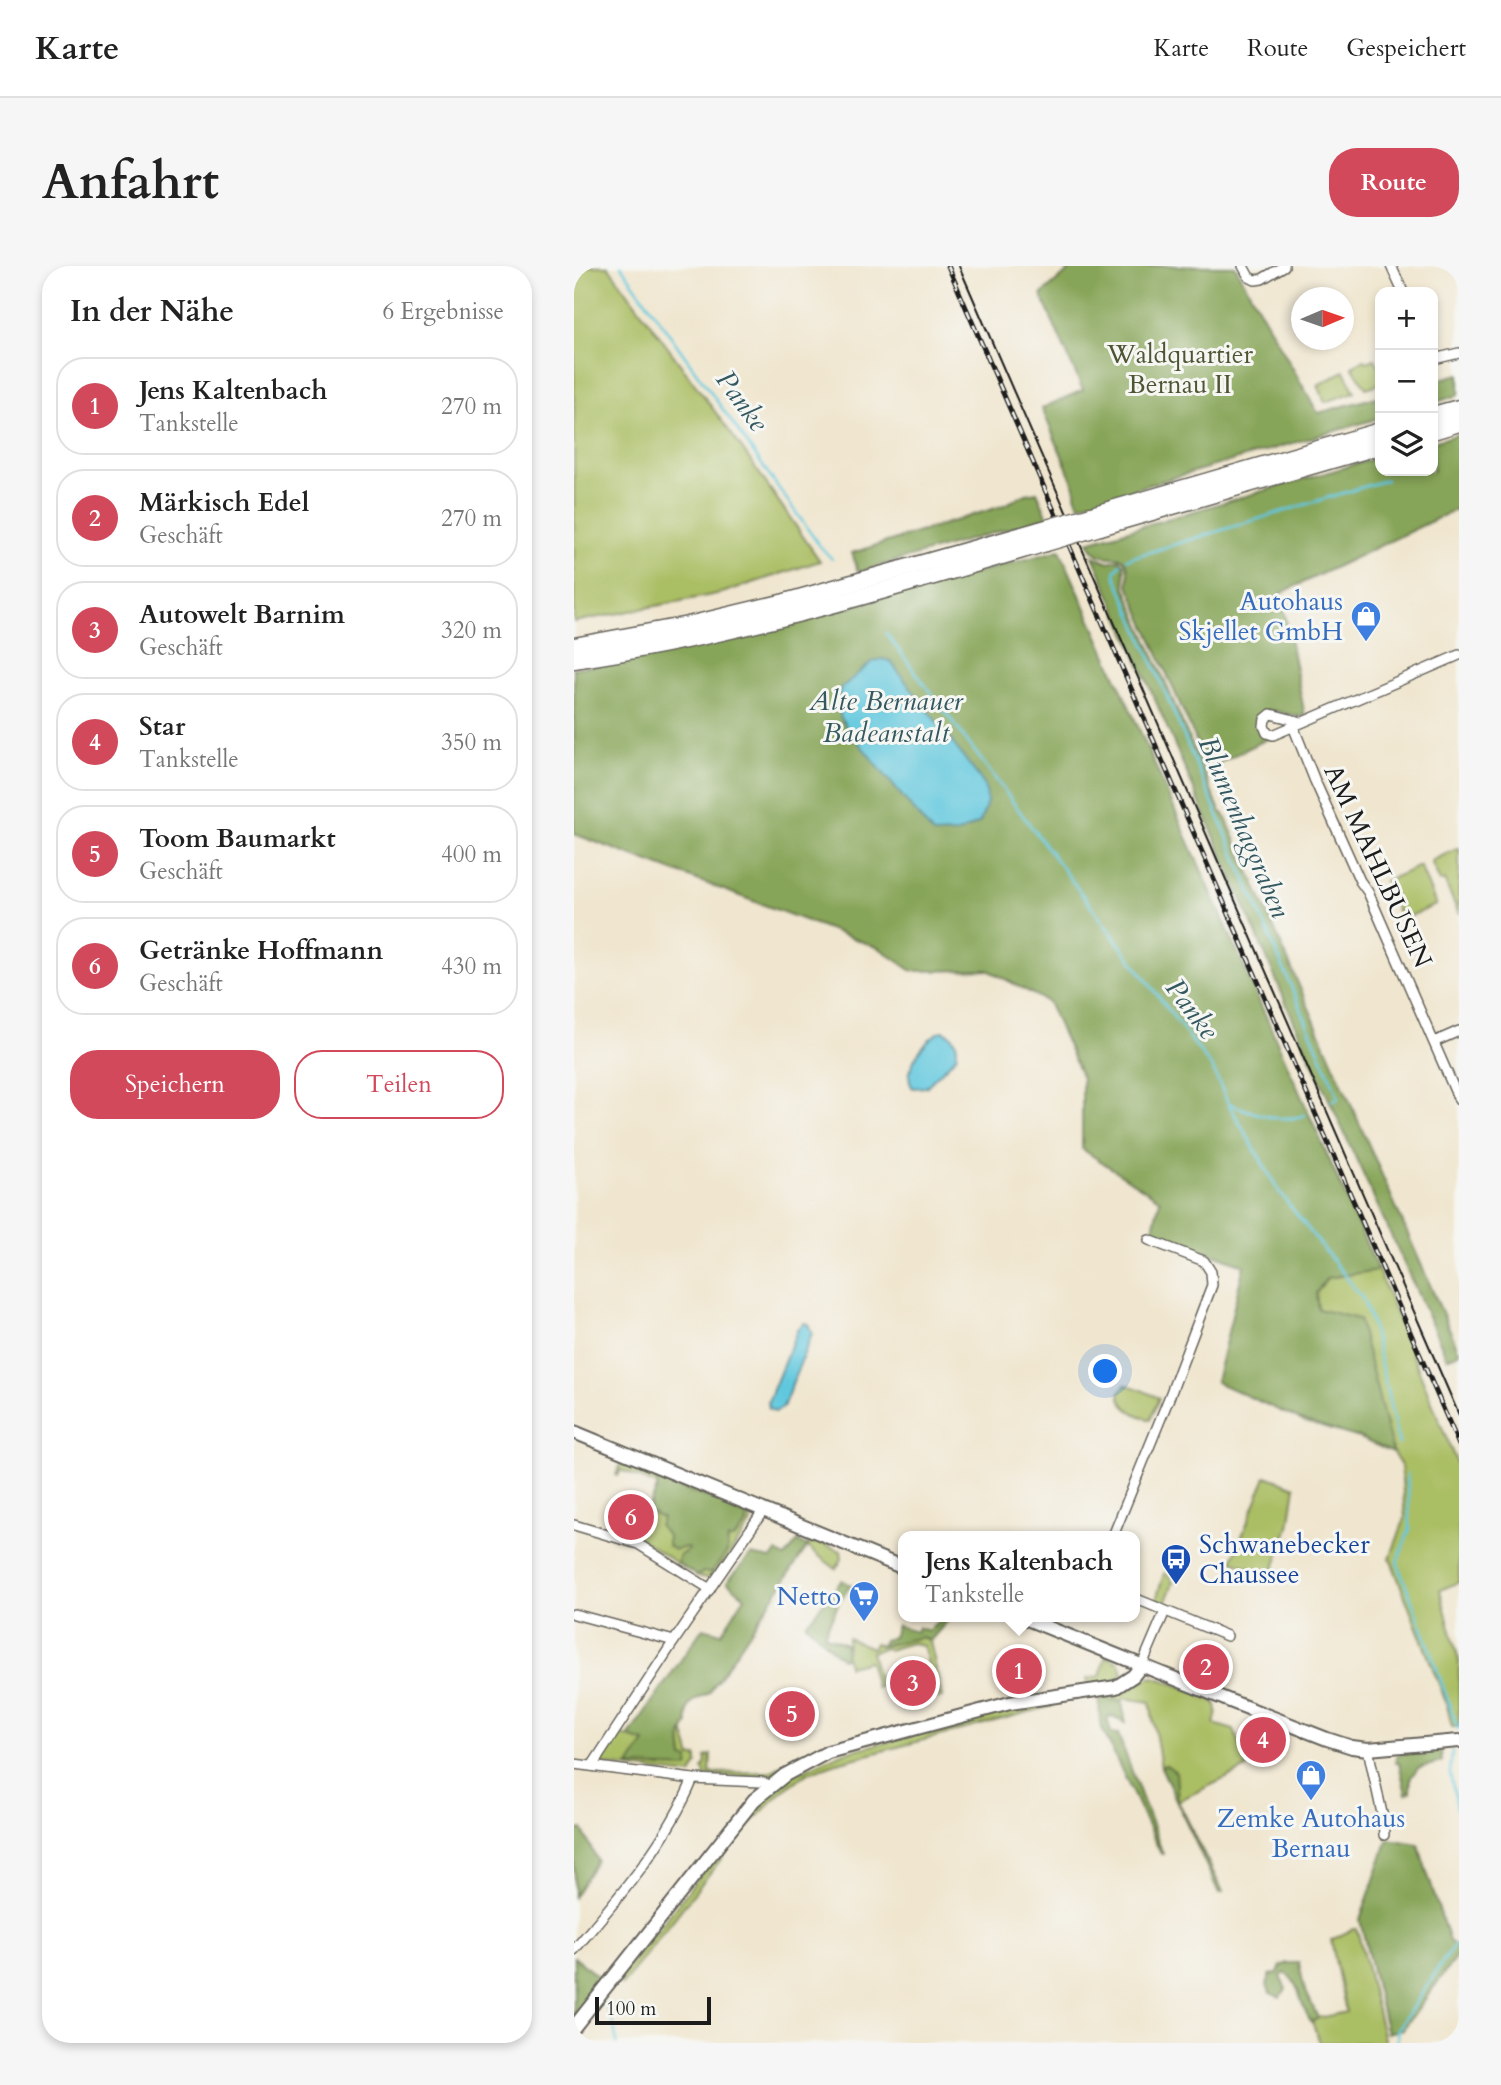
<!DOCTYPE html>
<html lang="de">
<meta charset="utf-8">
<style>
body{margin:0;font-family:Cardo,serif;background:#f6f6f6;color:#222}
.controls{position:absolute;right:21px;top:21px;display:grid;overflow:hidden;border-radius:14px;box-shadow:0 4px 10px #0003}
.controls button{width:63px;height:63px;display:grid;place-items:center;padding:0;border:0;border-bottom:2px solid #e0e0e0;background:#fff;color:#222;font:35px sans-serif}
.compass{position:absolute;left:717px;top:21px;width:63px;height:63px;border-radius:50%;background:#fff;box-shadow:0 4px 10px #0003;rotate:88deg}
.scale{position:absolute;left:21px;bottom:18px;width:116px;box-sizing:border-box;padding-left:7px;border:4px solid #1c1c1c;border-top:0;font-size:19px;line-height:24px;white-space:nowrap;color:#1c1c1c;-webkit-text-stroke:5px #f6f6f2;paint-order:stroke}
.you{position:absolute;left:532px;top:1106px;width:24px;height:24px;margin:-18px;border:5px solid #fff;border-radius:50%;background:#1a73e8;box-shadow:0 0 0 10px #1a73e833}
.badge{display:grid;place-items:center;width:46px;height:46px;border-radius:50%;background:#d1495b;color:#fff;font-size:23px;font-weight:700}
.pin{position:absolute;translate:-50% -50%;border:4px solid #fff;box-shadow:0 2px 7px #0006}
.popup{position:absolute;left:324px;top:1265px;width:242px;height:91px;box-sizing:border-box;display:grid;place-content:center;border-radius:14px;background:#fff;filter:drop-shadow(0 2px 5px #0005);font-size:23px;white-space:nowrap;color:#767676}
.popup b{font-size:26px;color:#222}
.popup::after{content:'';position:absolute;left:50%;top:100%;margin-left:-14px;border:14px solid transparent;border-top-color:#fff}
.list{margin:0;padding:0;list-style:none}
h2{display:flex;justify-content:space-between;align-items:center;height:91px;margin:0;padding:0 28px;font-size:30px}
h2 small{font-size:23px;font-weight:400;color:#767676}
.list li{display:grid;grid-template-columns:46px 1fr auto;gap:21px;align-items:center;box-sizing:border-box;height:98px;margin:0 14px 14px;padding:0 14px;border:2px solid #e0e0e0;border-radius:28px}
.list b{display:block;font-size:26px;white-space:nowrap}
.list p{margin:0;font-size:23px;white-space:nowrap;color:#767676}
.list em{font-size:23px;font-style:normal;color:#767676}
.actions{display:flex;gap:14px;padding:21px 28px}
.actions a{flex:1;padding:16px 0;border:2px solid #d1495b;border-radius:28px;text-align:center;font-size:24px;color:#d1495b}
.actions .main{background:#d1495b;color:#fff}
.icon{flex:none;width:38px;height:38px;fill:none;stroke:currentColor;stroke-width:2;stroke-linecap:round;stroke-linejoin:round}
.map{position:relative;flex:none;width:885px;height:1777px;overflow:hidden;border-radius:28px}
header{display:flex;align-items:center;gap:42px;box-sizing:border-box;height:98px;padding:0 35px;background:#fff;border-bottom:2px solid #e0e0e0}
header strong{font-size:33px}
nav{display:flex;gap:38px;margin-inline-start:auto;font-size:24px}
.intro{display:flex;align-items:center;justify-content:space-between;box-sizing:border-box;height:168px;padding:0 42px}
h1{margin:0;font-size:49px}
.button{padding:18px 32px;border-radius:28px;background:#d1495b;color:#fff;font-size:24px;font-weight:700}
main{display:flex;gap:42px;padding:0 42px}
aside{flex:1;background:#fff;border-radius:28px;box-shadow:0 4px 10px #0003}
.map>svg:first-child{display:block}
.green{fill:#aabe63;stroke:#636d40;stroke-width:2}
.forest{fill:#87a559;stroke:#52603a;stroke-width:2}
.water{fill:#61c8de;stroke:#3e727d;stroke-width:2}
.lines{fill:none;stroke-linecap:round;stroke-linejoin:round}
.stream{stroke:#61c8de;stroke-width:2.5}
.street-casing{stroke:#66635b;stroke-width:12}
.secondary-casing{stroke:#66635b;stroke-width:16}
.highway-casing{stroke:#66635b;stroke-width:19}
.street{stroke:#fff;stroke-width:9}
.secondary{stroke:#fff;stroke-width:12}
.highway{stroke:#fff;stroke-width:16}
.tram{stroke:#1c1c1c;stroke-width:2}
.rail-casing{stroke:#1c1c1c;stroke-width:5}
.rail{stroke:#f6f6f2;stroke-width:2.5;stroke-dasharray:8;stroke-linecap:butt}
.highway-bridge-casing{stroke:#66635b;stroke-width:19;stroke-linecap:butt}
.highway-bridge{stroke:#fff;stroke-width:16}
.labels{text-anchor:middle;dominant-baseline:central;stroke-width:6;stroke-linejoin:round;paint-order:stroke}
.park-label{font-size:26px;fill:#4e5535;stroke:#f6f6f2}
.shop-label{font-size:26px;fill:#366cbe;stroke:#f6f6f2;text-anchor:end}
.street-label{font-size:26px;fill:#1c1c1c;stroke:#f6f6f2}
.transit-label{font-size:26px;fill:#164399;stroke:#f6f6f2;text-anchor:start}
.water-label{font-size:28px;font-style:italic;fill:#345860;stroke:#f6f6f2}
</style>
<header>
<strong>Karte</strong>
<nav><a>Karte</a><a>Route</a><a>Gespeichert</a></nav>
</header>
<div class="intro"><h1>Anfahrt</h1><a class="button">Route</a></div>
<main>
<aside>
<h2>In der Nähe<small>6 Ergebnisse</small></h2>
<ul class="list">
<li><span class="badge">1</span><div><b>Jens Kaltenbach</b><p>Tankstelle</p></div><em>270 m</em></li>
<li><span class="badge">2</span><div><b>Märkisch Edel</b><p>Geschäft</p></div><em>270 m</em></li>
<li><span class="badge">3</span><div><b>Autowelt Barnim</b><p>Geschäft</p></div><em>320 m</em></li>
<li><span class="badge">4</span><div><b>Star</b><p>Tankstelle</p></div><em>350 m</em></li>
<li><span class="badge">5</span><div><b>Toom Baumarkt</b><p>Geschäft</p></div><em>400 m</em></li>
<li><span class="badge">6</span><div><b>Getränke Hoffmann</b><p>Geschäft</p></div><em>430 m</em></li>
</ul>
<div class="actions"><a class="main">Speichern</a><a>Teilen</a></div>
</aside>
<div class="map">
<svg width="885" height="1777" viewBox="0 0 885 1777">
<rect width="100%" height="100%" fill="#f6f6f2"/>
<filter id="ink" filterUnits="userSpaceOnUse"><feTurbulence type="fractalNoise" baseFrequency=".0143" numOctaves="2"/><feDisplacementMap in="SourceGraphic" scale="14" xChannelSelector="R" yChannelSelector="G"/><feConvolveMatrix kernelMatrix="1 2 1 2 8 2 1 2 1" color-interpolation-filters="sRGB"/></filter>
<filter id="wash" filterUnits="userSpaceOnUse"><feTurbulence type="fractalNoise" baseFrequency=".00686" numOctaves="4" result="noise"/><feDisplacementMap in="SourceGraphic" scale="28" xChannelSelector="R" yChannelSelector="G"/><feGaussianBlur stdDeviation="1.57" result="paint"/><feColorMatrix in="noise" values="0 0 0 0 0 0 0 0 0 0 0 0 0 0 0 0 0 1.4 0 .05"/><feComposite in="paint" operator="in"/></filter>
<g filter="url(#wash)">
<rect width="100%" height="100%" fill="#f0e6cf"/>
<!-- green -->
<g class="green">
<polygon points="0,0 34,0 167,181 246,295 148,327 0,356"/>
<polygon points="790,94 793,96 801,93 806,102 806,118 792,122 778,100"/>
<polygon points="770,105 781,126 751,136 744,119"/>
<polygon points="885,582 885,648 870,614 866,616 857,595"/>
<polygon points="846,600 862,639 827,654 811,615"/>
<polygon points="804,1004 885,1203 885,1316 866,1324 885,1395 885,1461 878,1461 873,1439 816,1292 831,1252 827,1200 819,1187 814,1170 744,1043 742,1027 753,1012"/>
<path d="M551 1119C560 1119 575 1128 585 1132L576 1154C563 1149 547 1143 545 1128Z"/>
<path d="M54 1194 171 1241 176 1248 177 1257 141 1310 132 1312 123 1310 129 1306H133L154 1273H160L173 1257C147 1233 113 1225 82 1211L85 1220 47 1204 44 1210 42 1209 47 1197Z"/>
<polygon points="692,1210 721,1221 715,1261 697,1310 658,1295"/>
<polygon points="73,1245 88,1252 116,1284 104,1298 63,1271"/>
<polygon points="237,1273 267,1285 268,1293 262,1303 233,1281"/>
<polygon points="590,1307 596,1311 599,1317 591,1338 582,1334"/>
<polygon points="348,1371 356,1375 368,1431 363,1432 349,1379 338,1377 314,1384 312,1382 297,1386 306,1421 302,1422 295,1395 274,1400 273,1392 271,1392 274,1372 298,1382 301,1377 307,1380"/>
<path d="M532 1390 546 1397 549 1407C542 1418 529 1419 516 1421L513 1413 526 1410Z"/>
<path d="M580 1411 636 1431C646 1439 643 1447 640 1458L660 1464 673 1502 604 1535 601 1506 592 1499 587 1501 576 1436 549 1432 548 1436 525 1430C535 1429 544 1429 554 1424 566 1418 565 1413 580 1411Z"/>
<polygon points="479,1433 478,1440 263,1497 234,1507 207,1526 169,1565 48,1719 45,1713 180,1541 220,1508 271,1486 330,1472 425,1444"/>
<polygon points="109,1463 117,1491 123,1490 123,1498 117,1509 29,1499 29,1491 45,1468 71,1476 56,1499 109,1492 107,1472"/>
<polygon points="137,1489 136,1507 196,1506 214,1496 211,1502 197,1511 131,1510 129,1502 132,1496 131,1491"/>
<polygon points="779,1663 782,1663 784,1667 811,1777 746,1777 738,1756 744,1752 772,1746 757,1674"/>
</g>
<!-- forest -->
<g class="forest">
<polygon points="500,0 661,0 744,147 806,130 806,152 505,239 501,229 501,221 468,142 509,124 467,29"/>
<polygon points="885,108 885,129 859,137 859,115"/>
<path d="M885 168V242L707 327 731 450C718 453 705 442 691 445 685 455 685 465 695 472L637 501 630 493 554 319C557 268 531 310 514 276L806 191V205H859V176Z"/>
<polygon points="463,226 474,251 284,306 278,287 428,240 452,228"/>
<polygon points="486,284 804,1004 753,1012 742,1027 744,1043 785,1053 819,1187 786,1172 731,1156 642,1116 670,999 578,966 586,934 508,883 508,812 474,736 414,704 338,705 305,682 0,568 0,402 25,399 179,367"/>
<polygon points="519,290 532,296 545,294 550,298 551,322 646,545 650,548 885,1085 885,1087 873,1092 732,783"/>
<polygon points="81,1211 114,1225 157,1239 159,1244 172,1249 173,1257 159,1273 154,1273 153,1286 137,1307 129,1306 123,1310 104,1298 105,1290 115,1283 113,1281 100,1284 94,1280 94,1270 85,1260 88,1252 73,1245 84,1220"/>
<path d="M224 1275 233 1281 135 1427C119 1435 111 1435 114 1458 105 1468 107 1479 109 1492L115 1493 114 1502 55 1500 71 1476 54 1471 129 1362 147 1367 171 1331 153 1316 177 1289 197 1293 203 1286 211 1291Z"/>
<polygon points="268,1314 277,1319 266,1334 250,1369 272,1378 271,1392 267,1392 232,1358"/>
<path d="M368 1351H377L356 1375 348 1371 307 1380 310 1374 319 1371 323 1359 342 1366 344 1361 355 1365C358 1358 365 1357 368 1351Z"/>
<polygon points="525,1430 548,1436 552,1457 536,1450 533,1452 537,1467 544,1468 589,1588 587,1588 526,1458"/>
<polygon points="867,1483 868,1496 844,1502 837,1511 836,1526 832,1528 825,1497 821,1497 823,1490 828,1487"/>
<polygon points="592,1499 602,1506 604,1535 649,1626 645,1627 587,1501"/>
<polygon points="8,1563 23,1594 0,1630 0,1565"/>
<polygon points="814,1573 844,1578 875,1675 885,1682 885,1687 829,1763 813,1767 786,1654"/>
<polygon points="0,1691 29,1715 0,1751"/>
<path d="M713 1697H725L730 1721 744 1752 738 1756C725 1742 728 1718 711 1707L706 1711 712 1723 706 1731 696 1727 693 1718 696 1709 704 1707 707 1700Z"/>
</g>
<!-- water -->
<g class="water">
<path d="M308 393 316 395 407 514C417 532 413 538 406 556L384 567 359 568 275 465 267 452 263 437 267 422 298 396Z"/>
<path d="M369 765C381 769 385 779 382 791L352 821 339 822C326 807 352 769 369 765Z"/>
<polygon points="230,1057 234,1058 238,1067 209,1141 202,1146 195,1143 194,1136 224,1062"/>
</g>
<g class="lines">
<!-- stream -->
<g class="stream">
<polyline points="47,0 245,279 258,293"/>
<polyline points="553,293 812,214"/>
<polyline points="547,298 542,304 541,309 765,832 758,835"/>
<polyline points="312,367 639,803 654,837 706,927 789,1033 798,1059 825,1178"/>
<path d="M656 838C680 847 706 858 731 849"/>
<polyline points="833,1208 836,1262 823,1296 851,1370 884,1463"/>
<polyline points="878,1485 876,1508 885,1549"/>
<polyline points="32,1739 39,1755 43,1777"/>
<polyline points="824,1777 823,1765 880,1679 885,1677"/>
</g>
</g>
</g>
<g filter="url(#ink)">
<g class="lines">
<!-- street casing -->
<g class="street-casing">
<g id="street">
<polyline points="669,0 675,11 681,14 688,13 710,0"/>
<polyline points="817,0 829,26"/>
<polyline points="859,90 864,92 885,87"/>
<polyline points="728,456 697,448 691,453 690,460 693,467 699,469 885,389"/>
<polyline points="719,460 741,515 786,615 794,626 885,834"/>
<polyline points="860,776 885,765"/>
<polyline points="0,1259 64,1278 136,1323"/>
<polyline points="539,1270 595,1132 638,1019 637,1006 630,995 575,974"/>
<polyline points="560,1332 653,1370"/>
<polyline points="0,1348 100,1375"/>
<polyline points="568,1399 591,1345"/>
<polyline points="794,1483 809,1552 810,1569"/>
<polyline points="0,1498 119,1513 187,1516 196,1519"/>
<polyline points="18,1500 100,1375 189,1245"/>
<path d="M0 1684C45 1631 92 1578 119 1513"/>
</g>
</g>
<!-- secondary casing -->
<g class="secondary-casing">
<g id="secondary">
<polyline points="0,1166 330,1302"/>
<polyline points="448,1351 656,1435 753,1473 778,1481 794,1483 885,1475"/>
<polyline points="0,1761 180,1534 211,1509 254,1486 436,1437 542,1421 559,1410 568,1399"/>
</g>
</g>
<!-- highway casing -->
<g class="highway-casing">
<g id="highway">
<polyline points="859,149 885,142"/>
<polyline points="859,165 885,157"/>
<polyline points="521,248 806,165"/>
<polyline points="526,261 806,180"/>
<polyline points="0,380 114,359 211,336 466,264"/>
<path d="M0 394C160 371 317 323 472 277"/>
</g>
</g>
<!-- street -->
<use href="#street" class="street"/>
<!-- secondary -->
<use href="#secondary" class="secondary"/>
<!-- highway -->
<use href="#highway" class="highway"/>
<!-- tram -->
<polyline class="tram" points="385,0 885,1149"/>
<!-- rail casing -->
<g class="rail-casing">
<polyline id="rail" points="374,0 885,1179"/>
</g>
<!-- rail -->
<use href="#rail" class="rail"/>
<!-- highway-bridge casing -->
<g class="highway-bridge-casing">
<g id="highway-bridge">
<polyline points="466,264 521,248"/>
<polyline points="472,277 526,261"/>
</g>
</g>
<!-- highway-bridge -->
<use href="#highway-bridge" class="highway-bridge"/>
</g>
</g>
<!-- icons -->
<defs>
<g id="shop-pin" transform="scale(1.575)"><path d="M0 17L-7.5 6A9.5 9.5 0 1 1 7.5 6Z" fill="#3f7fe0" stroke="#f6f6f2"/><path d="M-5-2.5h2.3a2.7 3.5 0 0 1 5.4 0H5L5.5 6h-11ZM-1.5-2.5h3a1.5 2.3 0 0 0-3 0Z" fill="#fff"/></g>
<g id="bus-pin" transform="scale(1.575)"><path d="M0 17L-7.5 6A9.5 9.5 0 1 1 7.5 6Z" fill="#1a4fb4" stroke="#f6f6f2"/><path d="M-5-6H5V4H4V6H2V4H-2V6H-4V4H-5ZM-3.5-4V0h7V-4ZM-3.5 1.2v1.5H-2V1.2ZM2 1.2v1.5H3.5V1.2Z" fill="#fff"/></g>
<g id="supermarket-pin" transform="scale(1.575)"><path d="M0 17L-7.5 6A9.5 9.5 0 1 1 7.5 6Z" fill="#3f7fe0" stroke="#f6f6f2"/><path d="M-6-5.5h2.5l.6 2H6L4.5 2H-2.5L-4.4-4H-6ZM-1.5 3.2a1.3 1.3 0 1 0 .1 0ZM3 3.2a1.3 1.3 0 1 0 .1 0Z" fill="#fff"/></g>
</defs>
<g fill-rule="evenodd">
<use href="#shop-pin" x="792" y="350"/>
<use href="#bus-pin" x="602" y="1293"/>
<use href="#supermarket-pin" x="290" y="1330"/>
<use href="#shop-pin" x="737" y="1509"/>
</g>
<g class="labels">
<!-- park labels -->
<g class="park-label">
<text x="606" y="88">Waldquartier<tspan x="606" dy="30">Bernau II</tspan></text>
</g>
<!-- shop labels -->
<g class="shop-label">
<text x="769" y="335">Autohaus<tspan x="769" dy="30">Skjellet GmbH</tspan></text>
<text x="267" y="1330">Netto</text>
<text x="737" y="1552" text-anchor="middle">Zemke Autohaus<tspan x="737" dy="30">Bernau</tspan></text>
</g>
<!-- street labels -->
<g class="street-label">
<text transform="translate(804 600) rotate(65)">AM MAHLBUSEN</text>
</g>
<!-- transit labels -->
<g class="transit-label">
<text x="625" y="1278">Schwanebecker<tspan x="625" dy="30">Chaussee</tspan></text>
</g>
<!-- water labels -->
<g class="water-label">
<text transform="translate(168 135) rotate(54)">Panke</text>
<text x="312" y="435">Alte Bernauer<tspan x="312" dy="32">Badeanstalt</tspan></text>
<text transform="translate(670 561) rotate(67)">Blumenhaggraben</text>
<text transform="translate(618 743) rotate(53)">Panke</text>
</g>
</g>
</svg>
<div class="controls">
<button>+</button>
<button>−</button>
<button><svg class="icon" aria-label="layers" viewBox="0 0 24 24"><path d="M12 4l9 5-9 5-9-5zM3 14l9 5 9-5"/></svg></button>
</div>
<svg class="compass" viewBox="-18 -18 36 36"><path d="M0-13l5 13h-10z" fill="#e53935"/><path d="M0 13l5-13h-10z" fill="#767676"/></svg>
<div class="scale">100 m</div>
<div class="you"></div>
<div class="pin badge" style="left:445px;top:1405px">1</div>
<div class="popup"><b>Jens Kaltenbach</b>Tankstelle</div>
<div class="pin badge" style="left:632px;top:1401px">2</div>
<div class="pin badge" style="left:339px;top:1417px">3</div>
<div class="pin badge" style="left:689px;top:1474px">4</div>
<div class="pin badge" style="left:218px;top:1448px">5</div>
<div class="pin badge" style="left:57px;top:1251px">6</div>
</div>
</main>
